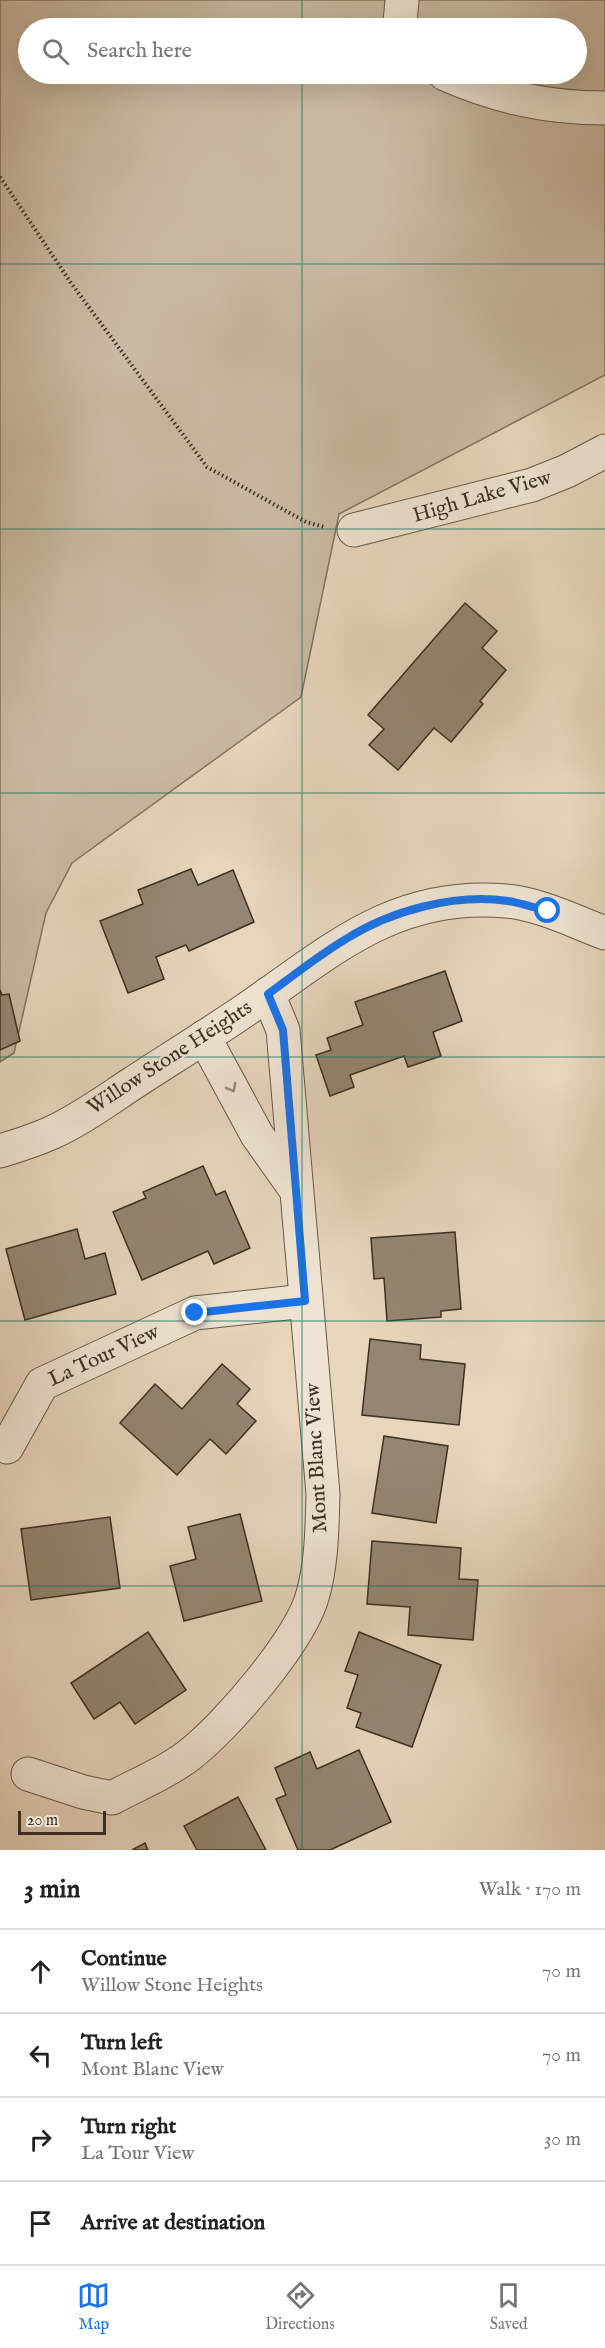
<!DOCTYPE html>
<meta charset="utf-8">
<style>
body{margin:0;font-family:"IM FELL English",serif;background:#f2f2f2;color:#222}
.scale{position:absolute;left:18px;bottom:15px;width:88px;box-sizing:border-box;padding-left:6px;border:3px solid #3b3022;border-top:0;font-size:16px;line-height:21px;white-space:nowrap;color:#3b3022;-webkit-text-stroke:4px #efe4d3;paint-order:stroke}
.stop{position:absolute;width:18px;height:18px;margin:-14px;border:4px solid #1a73e8;border-radius:50%;background:#fff}
.stop.end{background:#1a73e8;border-color:#fff;box-shadow:0 2px 6px #0008}
.list{margin:0;padding:0;list-style:none}
h2{display:flex;justify-content:space-between;align-items:center;height:78px;margin:0;padding:0 24px;font-size:26px}
h2 small{font-size:20px;font-weight:400;color:#767676}
.list li{display:grid;grid-template-columns:39px 1fr auto;gap:18px;align-items:center;box-sizing:border-box;height:84px;padding:0 24px;border-top:2px solid #e0e0e0}
.list b{display:block;font-size:22px;white-space:nowrap}
.list p{margin:0;font-size:20px;white-space:nowrap;color:#767676}
.list em{font-size:20px;font-style:normal;color:#767676}
.icon{flex:none;width:33px;height:33px;fill:none;stroke:currentColor;stroke-width:2;stroke-linecap:round;stroke-linejoin:round}
.map{position:relative;flex:none;width:605px;height:1850px;overflow:hidden}
.search{position:absolute;background:#fff;box-shadow:0 6px 24px #0002;left:18px;right:18px;top:18px;height:66px;display:flex;align-items:center;gap:15px;box-sizing:border-box;padding:0 21px;border-radius:33px;color:#767676;font-size:22px}
.sheet{height:414px;background:#fff}
nav{display:flex;justify-content:space-around;align-items:center;box-sizing:border-box;height:84px;border-top:2px solid #e0e0e0;background:#fff;font-size:16px;color:#767676}
nav a{display:grid;justify-items:center;gap:3px}
nav .on{color:#1a73e8}
.map>svg:first-child{display:block}
.green{fill:#cab9a2;stroke:#827462;stroke-width:1.5;fill-rule:evenodd}
.building{fill:#948672;stroke:#3b3022;stroke-width:1.5}
.lines{fill:none;stroke-linecap:round;stroke-linejoin:round}
.minor-casing{stroke:#665948;stroke-width:35}
.path{stroke:#3b3022;stroke-width:4;stroke-dasharray:1.5 3;stroke-linecap:butt}
.minor{stroke:#efe4d3;stroke-width:33}
.oneway{stroke:#958a7a}
.route{stroke:#1a73e8;stroke-width:8}
.grid{fill:none;stroke:#0f766e;stroke-width:1.5;stroke-opacity:0.55}
.labels{text-anchor:middle;dominant-baseline:central;stroke-width:4.5;stroke-linejoin:round;paint-order:stroke}
.street-label{font-size:21px;fill:#3b3022;stroke:#efe4d3}
</style>
<div class="map">
<svg width="605" height="1850" viewBox="0 0 605 1850">
<rect width="100%" height="100%" fill="#e7d5bc"/>
<filter id="stains"><feTurbulence type="fractalNoise" baseFrequency=".00333" numOctaves="4"/><feColorMatrix values="0 0 0 0 .2 0 0 0 0 .09 0 0 0 0 .02 0 0 0 .5 -.17"/></filter>
<radialGradient id="worn" r=".72"><stop offset=".6" stop-color="#630" stop-opacity="0"/><stop offset="1" stop-color="#630" stop-opacity=".3"/></radialGradient>
<!-- green -->
<path class="green" d="M0 0H605V375L339 514 301 697 72 863 46 913 14 1053 0 1062ZM28 28H576V74H28Z"/>
<!-- building -->
<g class="building">
<polygon points="465,603 497,631 482,648 506,670 480,701 483,704 451,742 434,728 398,770 369,745 384,729 368,715"/>
<polygon points="191,869 198,885 233,870 254,922 189,951 186,945 156,957 164,979 128,993 100,921 143,904 138,890"/>
<polygon points="445,971 462,1021 433,1032 441,1056 408,1067 404,1056 350,1075 354,1087 330,1096 316,1055 331,1050 327,1038 363,1025 355,1002"/>
<polygon points="0,990 2,995 9,994 20,1041 0,1050"/>
<polygon points="203,1166 216,1195 225,1191 250,1248 214,1264 208,1251 142,1280 113,1212 146,1198 143,1192"/>
<polygon points="77,1229 85,1259 105,1253 116,1294 25,1320 6,1249"/>
<polygon points="455,1232 461,1309 441,1311 441,1317 387,1321 384,1278 374,1279 371,1238"/>
<polygon points="370,1339 421,1345 420,1359 465,1364 459,1425 362,1415"/>
<polygon points="222,1364 250,1389 237,1404 256,1421 226,1454 210,1439 177,1475 120,1423 155,1384 182,1409"/>
<polygon points="384,1436 448,1446 436,1523 372,1513"/>
<polygon points="240,1514 262,1601 184,1621 170,1566 196,1559 188,1527"/>
<polygon points="110,1517 120,1588 31,1600 21,1529"/>
<polygon points="372,1541 461,1548 459,1579 478,1580 473,1640 408,1635 410,1607 367,1604"/>
<polygon points="148,1632 186,1690 135,1724 120,1702 94,1719 71,1683"/>
<polygon points="359,1632 441,1665 412,1747 356,1727 361,1713 347,1708 358,1675 345,1671"/>
<polygon points="359,1750 391,1822 330,1850 298,1850 276,1799 286,1795 275,1768 310,1752 317,1769"/>
<polygon points="238,1797 266,1850 197,1850 184,1826"/>
<polygon points="145,1843 148,1850 132,1850"/>
</g>
<g class="lines">
<!-- minor casing -->
<g class="minor-casing">
<g id="minor">
<polyline points="402,0 400,23 403,28"/>
<path d="M445 74C497 97 547 108 605 108"/>
<polyline points="354,530 532,485 567,471 605,451"/>
<polyline points="204,1037 257,1135 296,1190"/>
<path d="M0 1151C17 1146 35 1140 51 1133 80 1120 107 1100 133 1083 170 1059 207 1036 244 1011 329 953 393 891 506 901 540 904 573 921 605 933"/>
<polyline points="7,1447 42,1384 195,1313 305,1301"/>
<path d="M28 1774 83 1792 112 1798C136 1785 166 1773 188 1756 226 1727 301 1640 313 1594 322 1561 322 1527 323 1494L283 1030 268 994"/>
</g>
</g>
<!-- path -->
<polyline class="path" points="0,177 71,283 207,467 306,522 324,527"/>
<!-- minor -->
<use href="#minor" class="minor"/>
</g>
<!-- one-way arrows -->
<defs><path id="oneway-chevron" d="M-2-3.5L2.5 0L-2 3.5" fill="none" stroke-width="1.6" stroke-linecap="round" stroke-linejoin="round" transform="scale(1.5)"/></defs>
<use class="oneway" href="#oneway-chevron" transform="translate(232 1088) rotate(62)"/>
<g class="lines">
<!-- route -->
<path class="route" d="M195 1313 305 1301 283 1030 268 994C293 976 319 955 346 939 390 911 455 893 508 901 521 903 535 908 548 911"/>
</g>
<!-- grid -->
<path class="grid" d="M302 0V28M302 74V1850M0 264H605M0 529H605M0 793H605M0 1057H605M0 1321H605M0 1586H605"/>
<g class="labels">
<!-- street labels -->
<g class="street-label">
<text transform="translate(482 497) rotate(-16)">High Lake View</text>
<text transform="translate(170 1058) rotate(-33)">Willow Stone Heights</text>
<text transform="translate(104 1356) rotate(-25)">La Tour View</text>
<text transform="translate(317 1458) rotate(-93)">Mont Blanc View</text>
</g>
</g>
<rect width="100%" height="100%" filter="url(#stains)"/>
<rect width="100%" height="100%" fill="url(#worn)"/>
</svg>
<div class="scale">20 m</div>
<div class="stop" style="left:548px;top:911px"></div>
<div class="stop end" style="left:195px;top:1313px"></div>
<div class="search"><svg class="icon" aria-label="search" viewBox="0 0 24 24"><circle cx="10" cy="10" r="6"/><path d="M15 15l6 6"/></svg>Search here</div>
</div>
<section class="sheet">
<h2>3 min<small>Walk · 170 m</small></h2>
<ul class="list">
<li><svg class="icon" aria-label="ahead" viewBox="0 0 24 24"><path d="M12 20V5M6 11l6-6 6 6"/></svg><div><b>Continue</b><p>Willow Stone Heights</p></div><em>70 m</em></li>
<li><svg class="icon" aria-label="left" viewBox="0 0 24 24"><path d="M17 20v-9H6M10 6l-5 5 5 5"/></svg><div><b>Turn left</b><p>Mont Blanc View</p></div><em>70 m</em></li>
<li><svg class="icon" aria-label="right" viewBox="0 0 24 24"><path d="M7 20v-9h11M14 6l5 5-5 5"/></svg><div><b>Turn right</b><p>La Tour View</p></div><em>30 m</em></li>
<li><svg class="icon" aria-label="arrive" viewBox="0 0 24 24"><path d="M6 21V4h12l-3 4 3 4H6"/></svg><div><b>Arrive at destination</b></div></li>
</ul>
</section>
<nav>
<a class="on"><svg class="icon" aria-label="map" viewBox="0 0 24 24"><path d="M3 6l6-2 6 2 6-2v14l-6 2-6-2-6 2zM9 4v14M15 6v14"/></svg>Map</a>
<a><svg class="icon" aria-label="directions" viewBox="0 0 24 24"><path d="M12 3l9 9-9 9-9-9zM9 14v-3h6M13 9l2 2-2 2"/></svg>Directions</a>
<a><svg class="icon" aria-label="saved" viewBox="0 0 24 24"><path d="M7 4h10v16l-5-4-5 4z"/></svg>Saved</a>
</nav>
